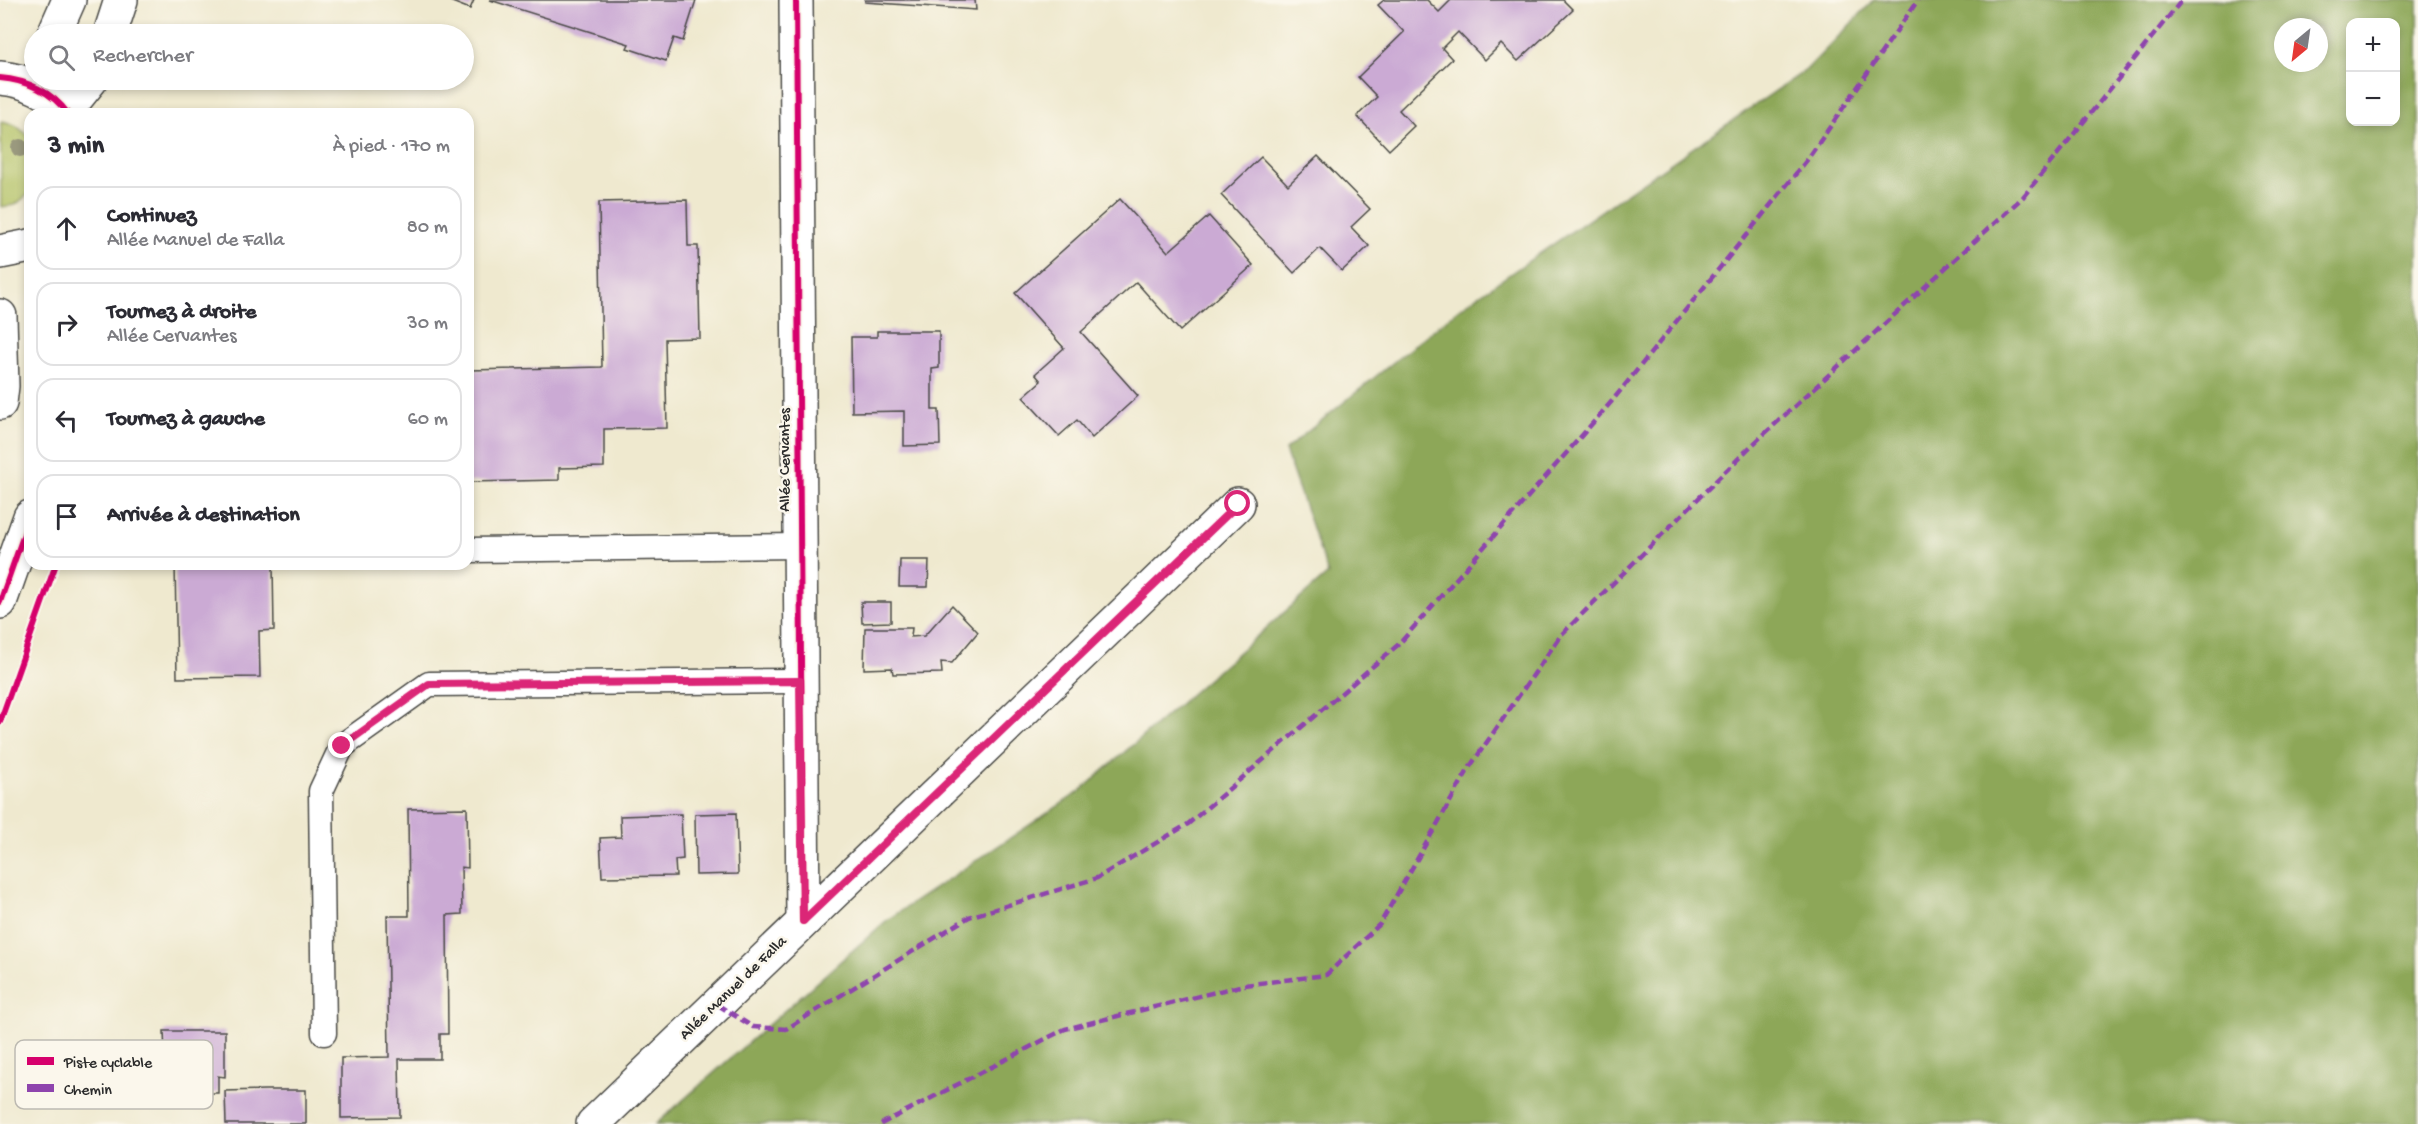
<!DOCTYPE html>
<html lang="fr">
<meta charset="utf-8">
<style>
body{margin:0;font-family:"Gochi Hand",sans-serif;background:#f7f7f7;color:#2b2b33}
.controls{position:absolute;right:18px;top:18px;display:grid;overflow:hidden;border-radius:12px;box-shadow:0 3px 9px #0003}
.controls button{width:54px;height:54px;display:grid;place-items:center;padding:0;border:0;border-bottom:2px solid #e1e1e2;background:#fff;color:#2b2b33;font:30px sans-serif}
.compass{position:absolute;left:2274px;top:18px;width:54px;height:54px;border-radius:50%;background:#fff;box-shadow:0 3px 9px #0003;rotate:209deg}
.stop{position:absolute;width:18px;height:18px;margin:-14px;border:4px solid #db2777;border-radius:50%;background:#fff}
.stop.end{background:#db2777;border-color:#fff;box-shadow:0 2px 6px #0008}
.list{margin:0;padding:0;list-style:none}
h2{display:flex;justify-content:space-between;align-items:center;height:78px;margin:0;padding:0 24px;font-size:26px}
h2 small{font-size:20px;font-weight:400;color:#7c7c81}
.list li{display:grid;grid-template-columns:39px 1fr auto;gap:18px;align-items:center;box-sizing:border-box;height:84px;margin:0 12px 12px;padding:0 12px;border:2px solid #e1e1e2;border-radius:18px}
.list b{display:block;font-size:22px;white-space:nowrap}
.list p{margin:0;font-size:20px;white-space:nowrap;color:#7c7c81}
.list em{font-size:20px;font-style:normal;color:#7c7c81}
.icon{flex:none;width:33px;height:33px;fill:none;stroke:currentColor;stroke-width:2;stroke-linecap:round;stroke-linejoin:round}
.map{position:relative;flex:none;width:2418px;height:1124px;overflow:hidden}
.search{position:absolute;background:#fff;box-shadow:0 3px 9px #0003;left:24px;top:24px;width:450px;height:66px;display:flex;align-items:center;gap:15px;box-sizing:border-box;padding:0 21px;border-radius:33px;color:#7c7c81;font-size:22px}
.panel{position:absolute;background:#fff;box-shadow:0 3px 9px #0003;left:24px;top:108px;width:450px;height:462px;border-radius:18px}
.map>svg:first-child{display:block}
.green{fill:#b2c163;stroke:#6e7647;stroke-width:1.5}
.forest{fill:#8da759;stroke:#5c6942;stroke-width:1.5;fill-rule:evenodd}
.building{fill:#cbaad4}
.lines{fill:none;stroke-linecap:round;stroke-linejoin:round}
.service-casing{stroke:#484844;stroke-width:27}
.minor-casing{stroke:#484844;stroke-width:36}
.tertiary-casing{stroke:#484844;stroke-width:36}
.service{stroke:#fff;stroke-width:24}
.minor{stroke:#fff;stroke-width:33}
.tertiary{stroke:#fff;stroke-width:33}
.quiet{stroke:#8e44ad;stroke-width:4.5;stroke-dasharray:9 4.5;stroke-linecap:butt}
.cycleway-casing{stroke:#fbf7ec;stroke-width:10}
.cycleway{stroke:#d6006c;stroke-width:6}
.tree{fill:#9a997e}
.route{stroke:#db2777;stroke-width:8}
.labels{text-anchor:middle;dominant-baseline:central;stroke-width:5;stroke-linejoin:round;paint-order:stroke}
.street-label{font-size:16px;fill:#2b2b2b;stroke:#fbf7ec}
.key{fill:#fbf7ec;stroke:#bdbab2;stroke-width:1.5}
.key-label{font-size:16px;fill:#2b2b2b}
</style>
<div class="map">
<svg width="2418" height="1124" viewBox="0 0 2418 1124">
<rect width="100%" height="100%" fill="#fbf7ec"/>
<filter id="ink" filterUnits="userSpaceOnUse"><feTurbulence type="fractalNoise" baseFrequency=".0167" numOctaves="2"/><feDisplacementMap in="SourceGraphic" scale="12" xChannelSelector="R" yChannelSelector="G"/><feConvolveMatrix kernelMatrix="1 2 1 2 8 2 1 2 1" color-interpolation-filters="sRGB"/></filter>
<filter id="wash" filterUnits="userSpaceOnUse"><feTurbulence type="fractalNoise" baseFrequency=".008" numOctaves="4" result="noise"/><feDisplacementMap in="SourceGraphic" scale="24" xChannelSelector="R" yChannelSelector="G"/><feGaussianBlur stdDeviation="1.35" result="paint"/><feColorMatrix in="noise" values="0 0 0 0 0 0 0 0 0 0 0 0 0 0 0 0 0 1.4 0 .05"/><feComposite in="paint" operator="in"/></filter>
<g filter="url(#wash)">
<rect width="100%" height="100%" fill="#efe9cf"/>
<!-- green -->
<polygon class="green" points="1,122 15,125 30,137 30,193 15,205 1,207"/>
<!-- forest -->
<path class="forest" d="M1874 0H2418V1124H656L887 920 1079 792 1328 574 1285 450 1459 309 1806 70ZM2350 22H2396V122H2350ZM2283 27H2319V63H2283Z"/>
<g id="blocks">
<!-- building -->
<g class="building">
<polygon points="447,0 474,0 470,9"/>
<polygon points="490,0 696,0 683,41 674,38 666,61 627,48 629,44"/>
<polygon points="865,0 975,0 976,10 865,2"/>
<polygon points="1384,0 1427,0 1439,12 1451,0 1563,0 1573,10 1518,61 1501,44 1485,60 1458,32 1442,48 1452,59 1399,110 1414,126 1389,150 1357,116 1377,97 1358,77 1404,32 1378,5"/>
<polygon points="1318,156 1370,209 1351,227 1369,246 1342,271 1320,248 1294,273 1221,195 1261,157 1288,185"/>
<polygon points="1120,199 1168,252 1209,216 1253,265 1180,331 1136,282 1081,332 1138,396 1092,438 1077,420 1059,436 1023,397 1041,381 1035,374 1064,348 1015,293"/>
<polygon points="687,200 688,246 698,246 700,338 665,339 667,428 604,429 604,467 559,468 559,480 468,482 468,370 602,367 599,202"/>
<polygon points="877,331 939,331 939,368 932,369 932,410 939,410 940,445 904,446 904,411 852,412 851,337 877,337"/>
<polygon points="900,560 929,560 928,587 899,587"/>
<polygon points="175,564 273,564 274,630 259,631 260,677 177,678"/>
<polygon points="861,602 891,602 891,622 862,623"/>
<polygon points="952,605 978,632 952,663 941,662 942,673 893,674 892,668 864,669 865,628 912,628 911,637 924,636"/>
<polygon points="467,808 468,868 461,867 462,914 447,915 448,1034 440,1034 440,1059 399,1059 400,1117 341,1118 341,1058 389,1057 387,916 409,916 408,809"/>
<polygon points="736,813 738,874 696,875 695,814"/>
<polygon points="681,814 683,859 675,860 676,876 602,877 600,838 621,837 620,816"/>
<polygon points="164,1031 225,1031 225,1077 218,1076 218,1093 145,1093 144,1054 165,1054"/>
<polygon points="265,1090 306,1090 306,1124 226,1124 225,1091"/>
</g>
</g>
</g>
<g filter="url(#ink)">
<use href="#blocks" fill-opacity="0" stroke="#484844" stroke-width="1.5"/>
<g class="lines">
<!-- service casing -->
<g class="service-casing">
<g id="service">
<polyline points="468,550 800,546"/>
<polyline points="324,1033 321,791 342,746 429,684 800,681"/>
</g>
</g>
<!-- minor casing -->
<g class="minor-casing">
<g id="minor">
<polyline points="796,0 803,921"/>
<polyline points="593,1124 1238,504"/>
</g>
</g>
<!-- tertiary casing -->
<g class="tertiary-casing">
<g id="tertiary">
<polyline points="54,34 69,0"/>
<polyline points="110,34 121,0"/>
<path d="M0 78C26 80 53 92 68 114"/>
<polyline points="66,111 91,80"/>
<polyline points="0,252 30,246"/>
<polyline points="0,316 2,386 0,403"/>
<polyline points="0,602 30,517"/>
</g>
</g>
<!-- service -->
<use href="#service" class="service"/>
<!-- minor -->
<use href="#minor" class="minor"/>
<!-- tertiary -->
<use href="#tertiary" class="tertiary"/>
<!-- quiet -->
<g class="quiet">
<polyline points="718,1005 753,1027 786,1029 969,917 1097,878 1188,824 1399,644 1612,401 1807,160 1918,0"/>
<polyline points="881,1124 1065,1029 1244,985 1326,975 1380,924 1471,765 1561,635 1749,448 2023,197 2182,0"/>
</g>
<!-- cycleway casing -->
<g class="cycleway-casing">
<g id="cycleway">
<polyline points="796,0 803,921"/>
<path d="M0 78C26 80 53 92 68 114"/>
<polyline points="0,602 30,517"/>
<polyline points="0,722 56,564"/>
</g>
</g>
<!-- cycleway -->
<use href="#cycleway" class="cycleway"/>
</g>
<!-- trees -->
<circle class="tree" cx="20" cy="148" r="9"/>
</g>
<g class="lines" filter="url(#ink)">
<!-- route -->
<polyline class="route" points="342,746 429,684 800,681 803,921 1238,504"/>
</g>
<g class="labels">
<!-- street labels -->
<g class="street-label">
<text transform="translate(786 460) rotate(-90)">Allée Cervantes</text>
<text transform="translate(734 989) rotate(-44)">Allée Manuel de Falla</text>
</g>
</g>
<!-- legend -->
<rect x="15" y="1040" width="198" height="69" rx="9" class="key"/>
<rect x="27" y="1057" width="27" height="8" fill="#d6006c"/>
<rect x="27" y="1084" width="27" height="8" fill="#8e44ad"/>
<g class="key-label">
<text x="64" y="1067">Piste cyclable</text>
<text x="64" y="1094">Chemin</text>
</g>
</svg>
<div class="controls">
<button>+</button>
<button>−</button>
</div>
<svg class="compass" viewBox="-18 -18 36 36"><path d="M0-13l5 13h-10z" fill="#e53935"/><path d="M0 13l5-13h-10z" fill="#7c7c81"/></svg>
<div class="stop" style="left:1238px;top:504px"></div>
<div class="stop end" style="left:342px;top:746px"></div>
<div class="search"><svg class="icon" aria-label="search" viewBox="0 0 24 24"><circle cx="10" cy="10" r="6"/><path d="M15 15l6 6"/></svg>Rechercher</div>
<section class="panel">
<h2>3 min<small>À pied · 170 m</small></h2>
<ul class="list">
<li><svg class="icon" aria-label="ahead" viewBox="0 0 24 24"><path d="M12 20V5M6 11l6-6 6 6"/></svg><div><b>Continuez</b><p>Allée Manuel de Falla</p></div><em>80 m</em></li>
<li><svg class="icon" aria-label="right" viewBox="0 0 24 24"><path d="M7 20v-9h11M14 6l5 5-5 5"/></svg><div><b>Tournez à droite</b><p>Allée Cervantes</p></div><em>30 m</em></li>
<li><svg class="icon" aria-label="left" viewBox="0 0 24 24"><path d="M17 20v-9H6M10 6l-5 5 5 5"/></svg><div><b>Tournez à gauche</b></div><em>60 m</em></li>
<li><svg class="icon" aria-label="arrive" viewBox="0 0 24 24"><path d="M6 21V4h12l-3 4 3 4H6"/></svg><div><b>Arrivée à destination</b></div></li>
</ul>
</section>
</div>
